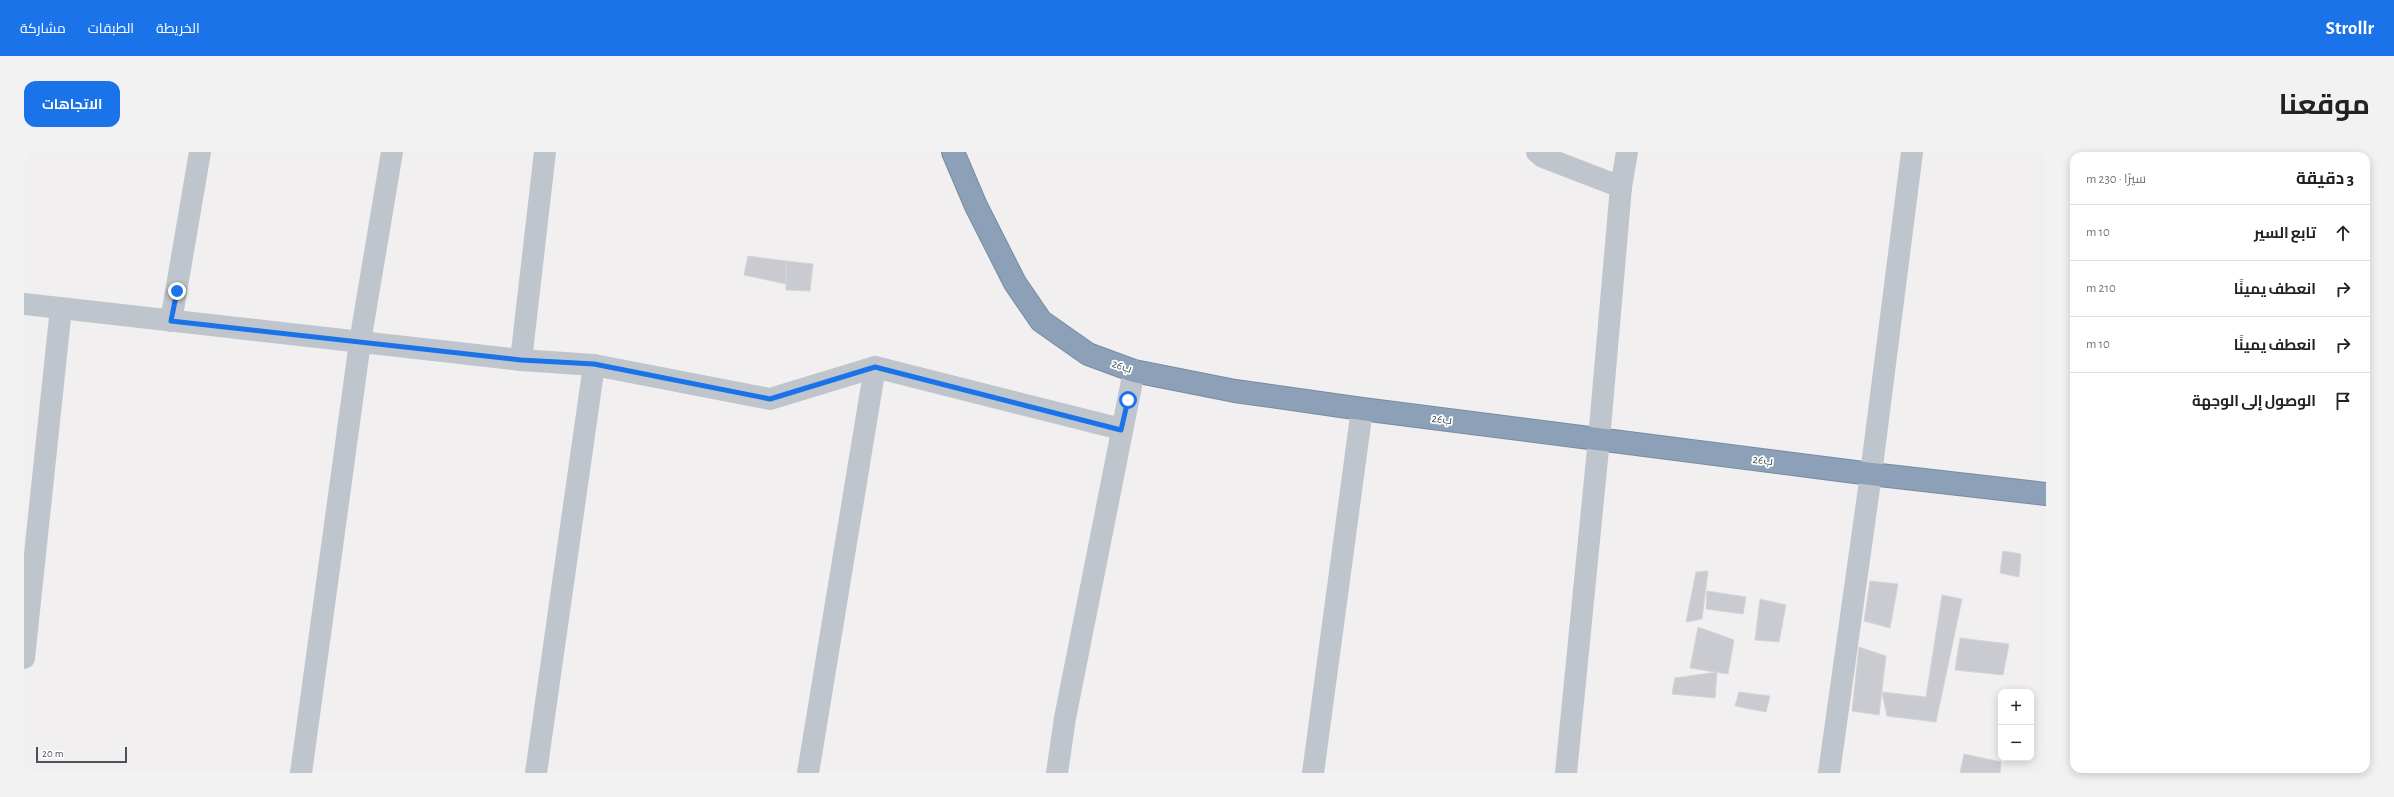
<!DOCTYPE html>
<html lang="ar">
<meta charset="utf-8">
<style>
body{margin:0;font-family:"Alegreya Sans",Cairo,sans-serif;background:#f2f2f2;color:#222;direction:rtl}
.controls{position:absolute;right:12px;bottom:12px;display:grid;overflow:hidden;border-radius:8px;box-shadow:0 2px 10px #0003}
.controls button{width:36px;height:36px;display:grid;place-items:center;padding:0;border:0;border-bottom:1px solid #e0e0e0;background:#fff;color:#222;font:20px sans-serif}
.scale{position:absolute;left:12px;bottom:10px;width:91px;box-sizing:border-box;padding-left:4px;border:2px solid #495159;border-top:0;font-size:11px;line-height:14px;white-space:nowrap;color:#495159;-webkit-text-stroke:3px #fff;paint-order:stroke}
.stop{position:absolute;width:12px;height:12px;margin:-9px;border:3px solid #1a73e8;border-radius:50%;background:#fff}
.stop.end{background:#1a73e8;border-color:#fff;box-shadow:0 1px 4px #0008}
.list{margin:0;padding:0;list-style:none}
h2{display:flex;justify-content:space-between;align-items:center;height:52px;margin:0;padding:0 16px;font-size:17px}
h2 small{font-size:13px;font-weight:400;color:#767676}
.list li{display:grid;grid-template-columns:26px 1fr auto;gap:12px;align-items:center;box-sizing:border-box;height:56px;padding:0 16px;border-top:1px solid #e0e0e0}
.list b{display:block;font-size:15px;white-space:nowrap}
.list em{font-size:13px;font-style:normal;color:#767676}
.icon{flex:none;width:22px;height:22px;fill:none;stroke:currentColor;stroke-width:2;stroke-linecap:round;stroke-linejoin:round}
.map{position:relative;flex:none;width:2022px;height:621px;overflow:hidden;direction:ltr;border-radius:12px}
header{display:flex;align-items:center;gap:24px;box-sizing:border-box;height:56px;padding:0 20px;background:#1a73e8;color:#fff}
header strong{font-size:19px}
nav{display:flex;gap:22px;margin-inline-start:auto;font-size:14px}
.intro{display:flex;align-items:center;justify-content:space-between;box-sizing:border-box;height:96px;padding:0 24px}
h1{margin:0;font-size:28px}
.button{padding:10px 18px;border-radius:12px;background:#1a73e8;color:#fff;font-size:14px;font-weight:700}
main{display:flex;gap:24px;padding:0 24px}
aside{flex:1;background:#fff;border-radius:12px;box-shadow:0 2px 10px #0003}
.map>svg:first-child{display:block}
.building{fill:#c9cbd0;stroke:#d3d5d9}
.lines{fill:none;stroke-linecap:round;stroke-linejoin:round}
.highway-casing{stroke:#778ca3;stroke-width:24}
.street{stroke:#bfc5cc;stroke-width:22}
.highway{stroke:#8ca1b7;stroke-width:22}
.route{stroke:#1a73e8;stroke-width:5}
.labels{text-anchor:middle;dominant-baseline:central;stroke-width:3.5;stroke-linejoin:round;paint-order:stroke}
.street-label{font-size:12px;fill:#495159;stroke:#fff}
</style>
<header>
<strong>Strollr</strong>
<nav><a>الخريطة</a><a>الطبقات</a><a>مشاركة</a></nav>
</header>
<div class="intro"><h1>موقعنا</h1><a class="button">الاتجاهات</a></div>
<main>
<aside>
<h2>3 دقيقة<small>سيرًا · 230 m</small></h2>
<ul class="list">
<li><svg class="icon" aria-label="ahead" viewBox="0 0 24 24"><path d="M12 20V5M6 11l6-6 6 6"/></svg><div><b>تابع السير</b></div><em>10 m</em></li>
<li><svg class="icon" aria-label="right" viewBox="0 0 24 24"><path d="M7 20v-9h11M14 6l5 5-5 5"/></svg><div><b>انعطف يمينًا</b></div><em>210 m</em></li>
<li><svg class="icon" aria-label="right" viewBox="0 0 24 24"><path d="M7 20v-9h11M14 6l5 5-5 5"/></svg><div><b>انعطف يمينًا</b></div><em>10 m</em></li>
<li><svg class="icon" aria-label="arrive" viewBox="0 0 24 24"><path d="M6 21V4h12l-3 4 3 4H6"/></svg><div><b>الوصول إلى الوجهة</b></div></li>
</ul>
</aside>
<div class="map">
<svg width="2022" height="621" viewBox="0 0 2022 621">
<rect width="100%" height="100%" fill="#f1efef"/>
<!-- building -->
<g class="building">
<polygon points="724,104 762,109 762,132 720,123"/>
<polygon points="762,109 789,112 786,139 762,138"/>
<polygon points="1979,399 1997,402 1995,425 1976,421"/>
<polygon points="1684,419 1678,467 1662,470 1672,420"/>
<polygon points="1846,429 1874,432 1866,476 1840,469"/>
<polygon points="1683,439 1722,445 1719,462 1682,457"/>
<polygon points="1918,443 1938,447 1912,570 1863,564 1858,540 1902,545"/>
<polygon points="1736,447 1762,453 1755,490 1731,488"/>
<polygon points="1674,475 1710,488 1704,522 1666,516"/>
<polygon points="1936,486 1985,492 1979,523 1931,518"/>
<polygon points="1835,495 1862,504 1855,563 1828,559"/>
<polygon points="1693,520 1691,546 1648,542 1651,526"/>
<polygon points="1715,540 1746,544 1742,560 1711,554"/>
<polygon points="1940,602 1977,610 1976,621 1936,621"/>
</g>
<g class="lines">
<!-- highway casing -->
<g class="highway-casing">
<polyline id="highway" points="929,0 952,54 991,131 1017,169 1064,202 1110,219 1211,239 1338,257 1847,322 2022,342"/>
</g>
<!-- street -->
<g class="street">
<polyline points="1513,0 1519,5 1597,35"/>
<polyline points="0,152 497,208 570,213 746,247 851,215 1097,277"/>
<polyline points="147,169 176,0"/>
<polyline points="497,208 521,0"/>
<polyline points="0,506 37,156"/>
<polyline points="277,621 336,190 368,0"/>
<polyline points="512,621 570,213"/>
<polyline points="784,621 851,215"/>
<polyline points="1033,621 1041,566 1110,219"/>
<polyline points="1289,621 1338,257"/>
<polyline points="1542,621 1575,287 1597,35 1603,0"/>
<polyline points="1805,621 1847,322 1888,0"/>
</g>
<!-- highway -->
<use href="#highway" class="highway"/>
</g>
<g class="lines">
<!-- route -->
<polyline class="route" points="153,139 147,169 497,208 570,212 746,247 851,215 1097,278 1104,248"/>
</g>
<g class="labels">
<!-- street labels -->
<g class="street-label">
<text transform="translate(1098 214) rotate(19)">26ب</text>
<text transform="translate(1418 267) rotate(7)">26ب</text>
<text transform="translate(1739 308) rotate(7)">26ب</text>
</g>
</g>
</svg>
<div class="controls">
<button>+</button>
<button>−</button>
</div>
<div class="scale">20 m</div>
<div class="stop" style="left:1104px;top:248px"></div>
<div class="stop end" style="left:153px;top:139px"></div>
</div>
</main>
